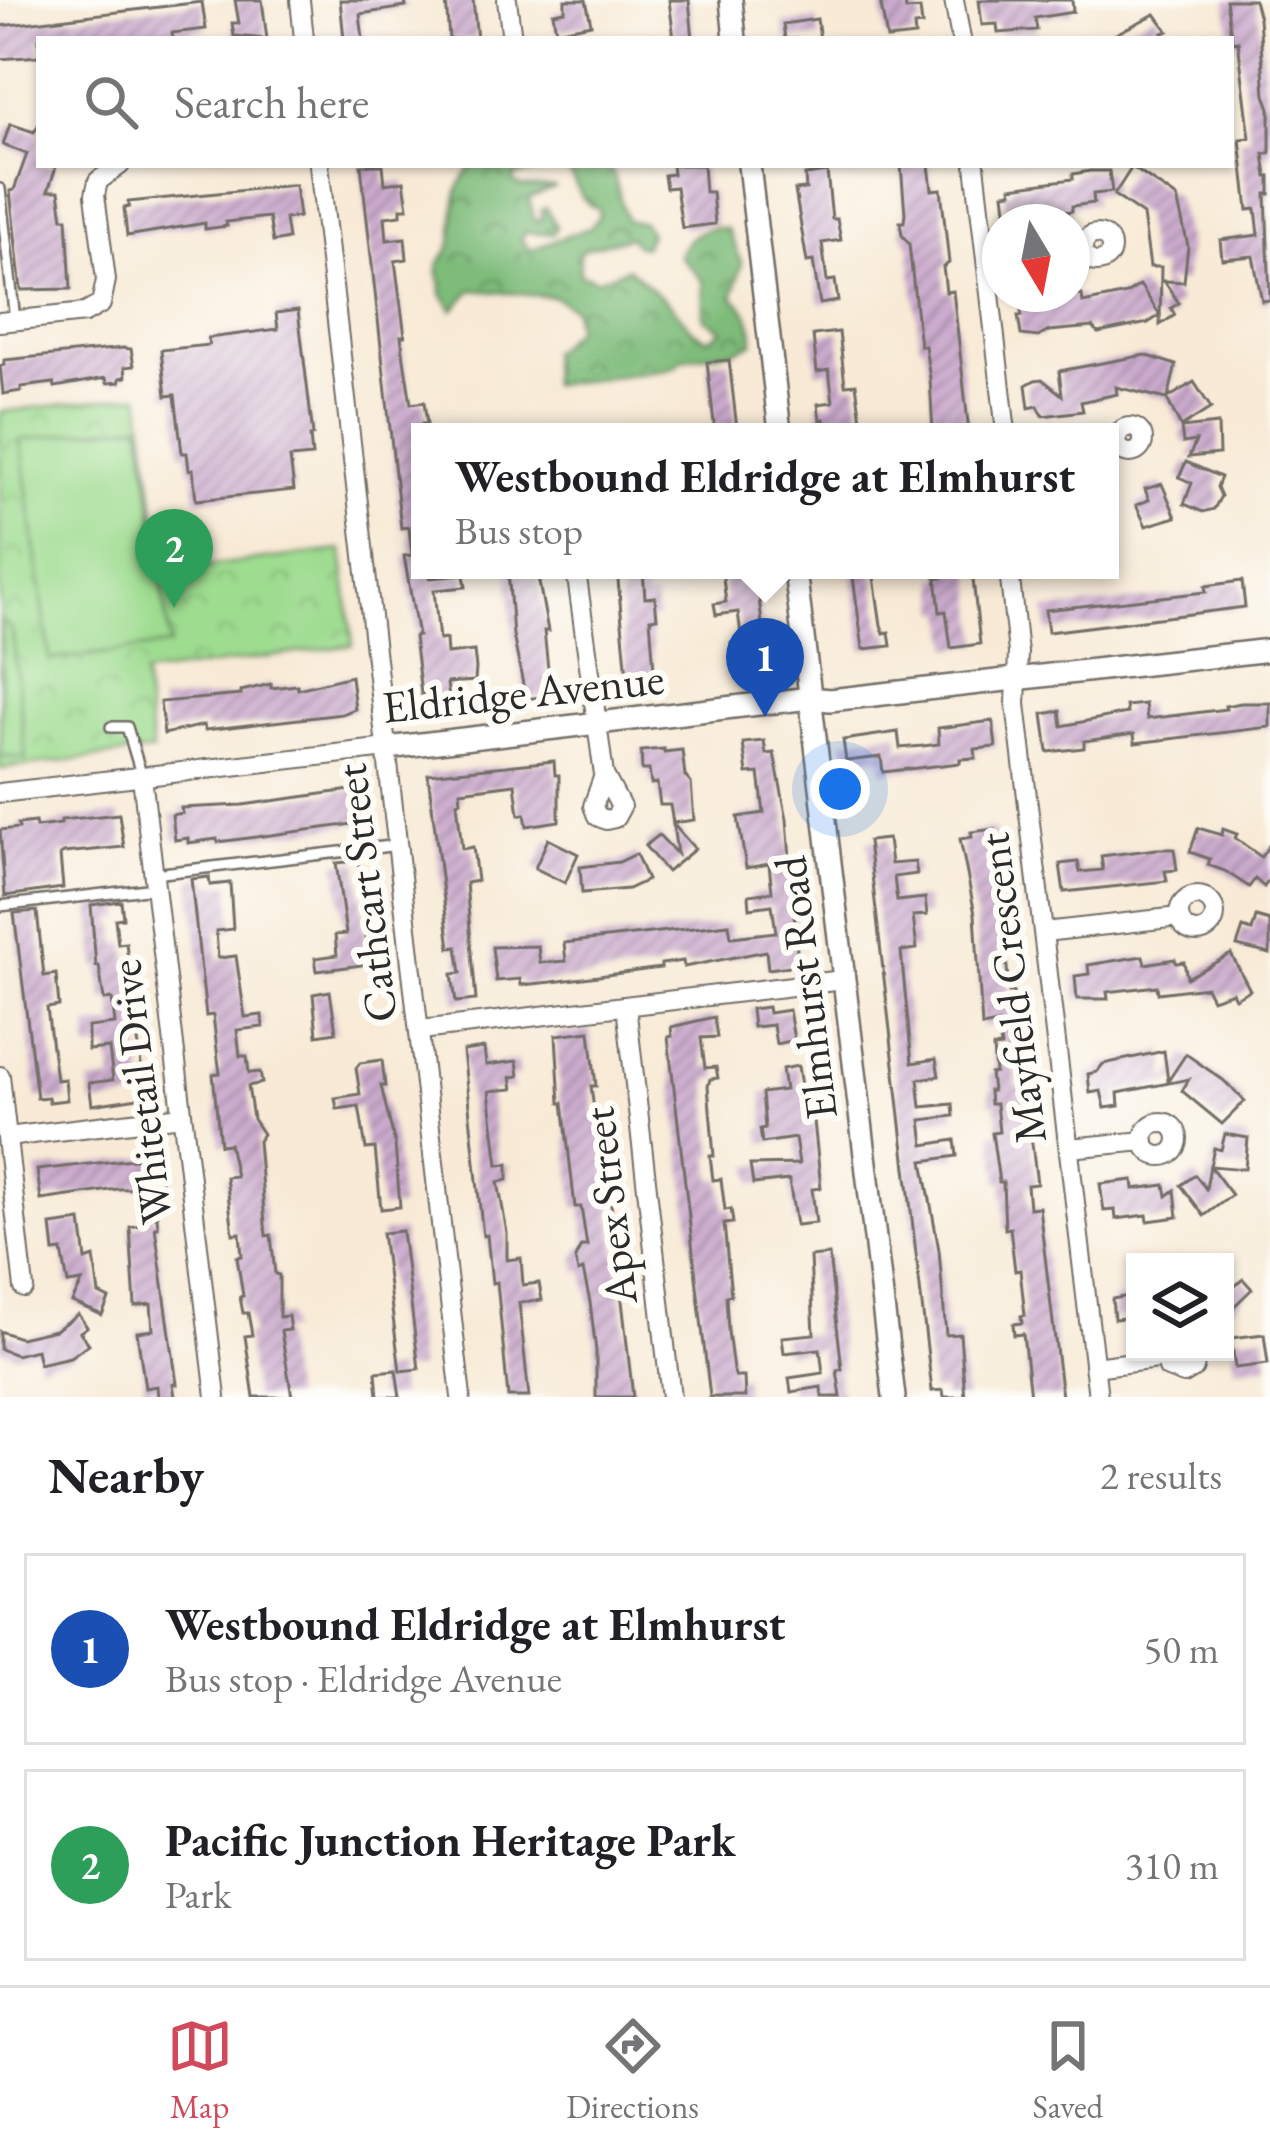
<!DOCTYPE html>
<meta charset="utf-8">
<style>
body{margin:0;font-family:"EB Garamond",serif;background:#f6f6f6;color:#202124}
.controls{position:absolute;right:36px;bottom:36px;display:grid;overflow:hidden;border-radius:0px;box-shadow:0 3px 9px #0004}
.controls button{width:108px;height:108px;display:grid;place-items:center;padding:0;border:0;border-bottom:3px solid #e0e0e0;background:#fff;color:#202124;font:60px sans-serif}
.compass{position:absolute;left:982px;top:204px;width:108px;height:108px;border-radius:50%;background:#fff;box-shadow:0 3px 9px #0004;rotate:170deg}
.you{position:absolute;left:840px;top:789px;width:42px;height:42px;margin:-30px;border:9px solid #fff;border-radius:50%;background:#1a73e8;box-shadow:0 0 0 18px #1a73e833}
.badge{display:grid;place-items:center;width:78px;height:78px;border-radius:50%;background:#d1495b;color:#fff;font-size:39px;font-weight:700}
.pin{position:absolute;translate:-50% -99px;filter:drop-shadow(0 3px 6px #0008)}
.pin::after{content:'';position:absolute;top:63px;width:42px;height:36px;background:inherit;clip-path:polygon(0 0,100% 0,50% 100%)}
.popup{position:absolute;left:411px;top:423px;width:708px;height:156px;box-sizing:border-box;display:grid;place-content:center;border-radius:0px;background:#fff;filter:drop-shadow(0 3px 9px #0005);font-size:39px;white-space:nowrap;color:#757577}
.popup b{font-size:45px;color:#202124}
.popup::after{content:'';position:absolute;left:50%;top:100%;margin-left:-24px;border:24px solid transparent;border-top-color:#fff}
.list{margin:0;padding:0;list-style:none}
h2{display:flex;justify-content:space-between;align-items:center;height:156px;margin:0;padding:0 48px;font-size:51px}
h2 small{font-size:39px;font-weight:400;color:#757577}
.list li{display:grid;grid-template-columns:78px 1fr auto;gap:36px;align-items:center;box-sizing:border-box;height:192px;margin:0 24px 24px;padding:0 24px;border:3px solid #e0e0e0;border-radius:0px}
.list b{display:block;font-size:45px;white-space:nowrap}
.list p{margin:0;font-size:39px;white-space:nowrap;color:#757577}
.list em{font-size:39px;font-style:normal;color:#757577}
.icon{flex:none;width:66px;height:66px;fill:none;stroke:currentColor;stroke-width:2;stroke-linecap:round;stroke-linejoin:round}
.map{position:relative;flex:none;width:1270px;height:1397px;overflow:hidden}
.search{position:absolute;background:#fff;box-shadow:0 3px 9px #0004;left:36px;right:36px;top:36px;height:132px;display:flex;align-items:center;gap:30px;box-sizing:border-box;padding:0 42px;border-radius:0px;color:#757577;font-size:45px}
.sheet{height:588px;background:#fff}
nav{display:flex;justify-content:space-around;align-items:center;box-sizing:border-box;height:168px;border-top:3px solid #e0e0e0;background:#fff;font-size:33px;color:#757577}
nav a{display:grid;justify-items:center;gap:6px}
nav .on{color:#d1495b}
.map>svg:first-child{display:block}
.forest{fill:url(#forest-crowns);stroke:#547452;stroke-width:3;fill-rule:evenodd}
.park{fill:url(#park-crowns);stroke:#64845e;stroke-width:3}
.pitch{fill:#9edc90;stroke:#64845e;stroke-width:3}
.building{fill:url(#building-hatch)}
.lines{fill:none;stroke-linecap:round;stroke-linejoin:round}
.service-casing{stroke:#736e67;stroke-width:14}
.minor-casing{stroke:#736e67;stroke-width:22}
.tertiary-casing{stroke:#736e67;stroke-width:26}
.service{stroke:#fff;stroke-width:9}
.minor{stroke:#fff;stroke-width:18}
.tertiary{stroke:#fff;stroke-width:21}
.labels{text-anchor:middle;dominant-baseline:central;stroke-width:12;stroke-linejoin:round;paint-order:stroke}
.street-label{font-size:45px;fill:#2b2b2b;stroke:#fdfcf7}
</style>
<div class="map">
<svg width="1270" height="1397" viewBox="0 0 1270 1397">
<defs>
<pattern id="forest-crowns" width="20" height="18" patternUnits="userSpaceOnUse" patternTransform="scale(3)"><rect width="20" height="18" fill="#7ebc7a"/><path d="M2 6a3 3 0 1 1 6 0M12 15a3 3 0 1 1 6 0" fill="none" stroke="#679964"/></pattern>
<pattern id="park-crowns" width="20" height="18" patternUnits="userSpaceOnUse" patternTransform="scale(3)"><rect width="20" height="18" fill="#9edc90"/><path d="M2 6a3 3 0 1 1 6 0M12 15a3 3 0 1 1 6 0" fill="none" stroke="#88bd7c"/></pattern>
<pattern id="building-hatch" width="6" height="6" patternUnits="userSpaceOnUse" patternTransform="scale(3)"><rect width="6" height="6" fill="#cbaacd"/><path d="M-1 1l2-2M0 6l6-6M5 7l2-2" fill="none" stroke="#a58ba7"/></pattern>
</defs>
<rect width="100%" height="100%" fill="#fdfcf7"/>
<filter id="ink" filterUnits="userSpaceOnUse"><feTurbulence type="fractalNoise" baseFrequency=".00833" numOctaves="2"/><feDisplacementMap in="SourceGraphic" scale="24" xChannelSelector="R" yChannelSelector="G"/><feConvolveMatrix kernelMatrix="1 2 1 2 8 2 1 2 1" color-interpolation-filters="sRGB"/></filter>
<filter id="wash" filterUnits="userSpaceOnUse"><feTurbulence type="fractalNoise" baseFrequency=".004" numOctaves="4" result="noise"/><feDisplacementMap in="SourceGraphic" scale="48" xChannelSelector="R" yChannelSelector="G"/><feGaussianBlur stdDeviation="2.7" result="paint"/><feColorMatrix in="noise" values="0 0 0 0 0 0 0 0 0 0 0 0 0 0 0 0 0 1.4 0 .05"/><feComposite in="paint" operator="in"/></filter>
<g filter="url(#wash)">
<rect width="100%" height="100%" fill="#f8ead6"/>
<!-- forest -->
<path class="forest" d="M473 165H609C620 184 618 201 627 221L643 222 650 233 644 247 635 245 629 237 586 248 579 253 580 274 597 280 628 268C642 279 652 290 665 300 683 313 685 331 709 339L723 330 704 318 703 281 679 255C689 234 704 225 727 229L742 263 733 297C750 312 753 320 753 343L736 350 681 359 677 366 663 370 551 385 550 353 575 329 573 308 554 297 472 290 453 310 442 294 438 266C442 257 451 250 452 241 457 208 450 193 473 165ZM556 167 568 170C578 186 579 201 598 209L599 216 591 227 530 250 521 238 526 232 553 234 557 227 546 207 541 210 542 219 535 222 529 198 556 187H523L513 182 514 176Z"/>
<!-- park -->
<polygon class="park" points="140,395 163,571 342,550 353,645 144,675 152,751 0,769 0,412"/>
<!-- pitch -->
<g class="pitch">
<polygon points="141,424 170,645 50,660 21,440"/>
<polygon points="2,621 12,630 26,759 0,756"/>
</g>
<g id="blocks">
<!-- building -->
<g class="building">
<polygon points="235,0 262,0 267,39 234,36 232,23 239,23"/>
<polygon points="340,0 405,0 406,7 360,14 363,39 344,39"/>
<polygon points="446,0 473,0 477,39 449,39"/>
<polygon points="565,0 586,0 591,24 556,31 553,13 565,11"/>
<polygon points="669,0 689,0 693,39 674,39"/>
<polygon points="880,0 905,0 906,10 920,9 922,25 914,26 915,36 887,39"/>
<polygon points="979,0 1072,0 1073,12 1035,18 1037,30 998,33 997,24 982,25"/>
<polygon points="1226,0 1254,0 1259,18 1265,95 1270,108 1270,154 1264,154 1267,177 1270,177 1270,194 1266,194 1270,300 1262,301 1253,256 1222,259 1220,240 1259,235 1256,209 1248,210 1240,139 1250,138 1238,41 1232,42"/>
<polygon points="202,2 206,29 172,33 173,39 39,39 39,56 0,59 0,26"/>
<polygon points="1155,14 1168,31 1163,33 1167,39 1106,39"/>
<polygon points="817,19 820,39 785,39 783,24"/>
<polygon points="10,124 34,132 39,124 39,165 56,167 48,191 59,191 63,218 67,218 71,289 21,290 10,191 14,190 27,154 3,145"/>
<polygon points="361,165 383,165 385,184 404,181 408,208 401,208 401,215 385,217 387,240 405,238 407,259 395,261 405,336 401,336 404,359 411,404 424,402 427,424 422,424 420,432 420,570 429,570 430,578 464,575 466,587 434,590 439,640 446,639 447,654 474,651 476,668 475,681 447,683 450,706 430,709 429,693 421,694 414,637 418,636 404,556 412,555 409,527 401,528"/>
<polygon points="672,165 703,165 705,192 712,192 715,224 682,228 676,187 666,188 664,175 673,174"/>
<polygon points="901,165 929,165 932,190 941,189 949,263 943,267 946,292 953,291 969,432 933,432 930,379 925,346 920,346 909,244 902,235 900,222 904,222 905,213"/>
<polygon points="1132,167 1177,198 1188,246 1184,282 1164,281 1179,303 1171,308 1175,315 1160,325 1161,267 1150,267 1143,215 1114,195"/>
<polygon points="1090,171 1109,171 1112,192 1093,194 1094,203 1072,206 1072,211 1037,216 1038,222 1021,222 1020,215 1007,217 1004,193 1012,192 1011,187 1073,179 1073,174"/>
<polygon points="827,172 832,219 837,219 841,240 822,243 827,281 835,280 838,301 820,304 813,261 807,262 795,190 806,189 805,175"/>
<polygon points="295,185 299,217 285,219 288,239 273,242 269,217 226,222 227,226 205,229 205,223 127,236 124,208 129,207 128,202"/>
<polygon points="1140,285 1160,315 1148,323 1098,333 1093,327 1049,331 1038,337 1021,335 1018,316 1022,316 1020,307 1029,306 1028,296 1082,295 1083,303 1126,294"/>
<polygon points="298,310 313,435 310,436 312,456 290,458 294,490 196,500 193,469 189,470 187,453 182,453 175,395 166,396 161,350 209,345 208,338 278,329 276,313"/>
<polygon points="839,332 845,385 856,384 861,420 866,420 868,432 825,432 824,419 820,420 818,404 833,402 829,370 817,372 813,335"/>
<polygon points="123,348 131,349 134,366 125,367 126,377 120,378 120,382 107,383 106,378 55,387 54,383 21,387 21,391 3,394 0,366 4,365 4,360"/>
<polygon points="1145,355 1176,365 1168,398 1194,382 1211,408 1181,427 1167,399 1116,387 1117,394 1081,402 1083,411 1043,416 1038,406 1029,408 1026,385 1035,380 1042,379 1062,395 1059,371"/>
<polygon points="729,360 737,429 715,432 707,362"/>
<polygon points="1218,424 1219,454 1189,457 1196,441 1183,443 1181,428"/>
<polygon points="1186,462 1221,477 1217,487 1221,496 1214,509 1203,512 1184,504 1192,483 1179,477"/>
<polygon points="1162,484 1176,517 1146,526 1136,505 1149,500 1145,489"/>
<polygon points="508,570 535,570 538,577 548,631 544,631 549,678 553,677 555,695 526,699 513,635"/>
<polygon points="617,570 643,570 645,598 655,597 657,618 650,619 655,682 631,685 630,676 627,676"/>
<polygon points="722,570 756,570 763,633 752,634 756,661 733,663 731,643 742,642 738,612 716,615 714,604 726,602"/>
<polygon points="852,570 873,570 881,625 884,633 889,632 891,646 863,649"/>
<polygon points="941,570 972,570 980,644 951,648 946,611 940,612 936,578 942,578"/>
<polygon points="1242,581 1245,607 1048,632 1045,610 1206,592 1205,586"/>
<polygon points="351,676 355,709 342,714 205,730 204,725 164,734 160,702 241,695 241,691 271,684 271,688 297,685 298,689"/>
<polygon points="1241,703 1270,703 1270,727 1135,743 1134,734 1084,741 1084,748 1048,752 1043,714 1060,711 1062,726 1127,713 1126,706 1145,704 1147,719 1226,709 1225,706"/>
<polygon points="993,721 996,747 975,749 976,758 960,759 960,763 883,772 881,757 846,761 843,740 898,732 900,748 923,746 939,744 938,728"/>
<polygon points="764,741 766,754 774,753 787,819 798,965 768,969 766,951 684,967 683,961 661,964 661,968 552,982 521,985 520,979 496,981 492,947 538,946 540,963 566,961 564,943 589,940 729,924 731,937 776,932 772,905 750,908 749,895 772,892 769,864 746,868 738,817 764,813 759,773 747,774 743,743"/>
<polygon points="664,749 664,752 682,750 685,776 691,783 694,820 673,823 670,805 660,805 657,783 651,784 649,770 642,770 641,751"/>
<polygon points="554,761 555,775 559,775 559,821 527,826 525,814 519,815 515,784 460,791 461,801 457,802 462,849 473,847 477,881 466,883 476,1000 456,1002 452,974 461,973 457,947 450,948 428,774"/>
<polygon points="365,788 368,822 218,842 217,839 188,843 188,838 175,840 172,815 182,813 181,808 243,805"/>
<polygon points="119,814 124,847 64,853 60,855 63,888 5,896 0,830 19,828 18,824 35,822 36,827 61,824 61,820"/>
<polygon points="673,824 695,849 667,872 645,846 659,835 677,854"/>
<polygon points="1198,828 1222,835 1223,829 1237,834 1235,838 1261,857 1270,844 1270,878 1264,887 1255,879 1249,887 1225,871 1208,865 1210,859 1190,852"/>
<polygon points="995,829 1009,941 1005,942 1009,992 1013,992 1016,1006 1023,1063 1014,1064 1017,1088 1025,1087 1037,1184 1027,1185 1029,1208 1039,1207 1062,1397 1030,1397 1023,1334 1014,1335 1013,1324 1022,1323 1021,1316 1025,1315 1020,1270 1015,1271 1010,1228 1005,1229 1003,1182 999,1182 992,1133 999,1132 996,1104 990,1104 989,1091 992,1091 990,1074 995,1073 993,1048 1001,1047 998,1024 982,1027 975,914 960,839 972,837 971,832"/>
<polygon points="548,839 578,854 565,883 535,868"/>
<polygon points="888,839 891,864 915,862 917,874 894,877 897,901 925,898 927,915 913,916 917,949 901,951 912,1063 936,1059 939,1076 918,1079 921,1107 953,1104 954,1116 921,1120 924,1145 955,1140 957,1156 923,1161 939,1250 946,1335 960,1334 965,1397 944,1397 943,1390 932,1391 868,841"/>
<polygon points="1157,849 1174,849 1177,870 1165,871 1167,881 1064,892 1060,864 1078,862 1080,872 1103,870 1101,856"/>
<polygon points="636,854 647,880 628,889 582,893 580,867 619,862"/>
<polygon points="358,861 369,964 317,971 315,958 337,955 335,935 346,934 336,863"/>
<polygon points="209,877 210,885 230,883 233,929 216,931 218,958 236,956 245,1017 262,1015 263,1027 237,1030 240,1056 247,1056 249,1073 260,1072 262,1083 248,1086 253,1119 263,1134 258,1141 266,1236 271,1235 275,1274 279,1275 279,1317 288,1316 290,1330 281,1331 292,1397 254,1397 245,1336 252,1335 248,1313 243,1313 240,1297 243,1296 237,1257 242,1256 240,1233 233,1234 226,1177 236,1176 229,1144 220,1145 213,1074 220,1073 218,1059 213,1015 206,1016 191,879"/>
<polygon points="121,901 123,918 115,919 118,944 126,943 145,1097 92,1105 89,1083 113,1080 109,1048 88,1050 88,1027 115,1024 112,999 104,1000 99,966 96,966 91,905"/>
<polygon points="37,911 44,976 56,974 59,1006 47,1008 56,1080 65,1079 67,1100 49,1102 48,1097 37,1098 14,913"/>
<polygon points="1256,917 1270,921 1270,954 1237,946 1243,928 1252,931"/>
<polygon points="1231,954 1250,990 1235,998 1232,992 1212,999 1206,987 1158,993 1157,986 1107,992 1108,999 1077,999 1075,976 1089,974 1088,965 1143,956 1145,964 1175,959 1176,963 1184,962 1187,978"/>
<polygon points="330,991 336,1032 317,1035 313,994"/>
<polygon points="768,1007 769,1013 789,1010 794,1040 776,1044 773,1025 753,1027 751,1009"/>
<polygon points="714,1017 717,1037 701,1038 705,1068 716,1067 718,1078 710,1079 708,1086 714,1156 710,1156 713,1180 721,1179 725,1210 731,1209 733,1223 724,1224 731,1295 726,1296 728,1331 733,1370 736,1377 744,1377 745,1397 710,1397 668,1037 672,1036 671,1027"/>
<polygon points="590,1031 596,1086 591,1086 595,1118 601,1117 633,1397 596,1397 596,1351 590,1302 583,1270 578,1272 575,1258 581,1246 587,1246 581,1207 575,1207 563,1103 560,1103 556,1035"/>
<polygon points="484,1048 486,1065 517,1061 519,1076 511,1077 513,1089 489,1091 498,1165 508,1164 508,1180 498,1182 507,1233 507,1260 521,1258 523,1285 539,1283 542,1300 519,1303 529,1397 508,1397 497,1282 492,1283 487,1235 483,1236 463,1051"/>
<polygon points="1164,1051 1168,1081 1186,1054 1223,1080 1245,1101 1222,1124 1182,1091 1189,1079 1118,1093 1119,1106 1105,1108 1101,1091 1090,1093 1088,1074 1097,1072 1103,1064"/>
<polygon points="382,1060 385,1086 381,1086 395,1144 400,1207 381,1209 375,1148 366,1149 359,1106 337,1109 335,1098 360,1094 356,1068 360,1063"/>
<polygon points="798,1066 802,1093 811,1092 821,1188 812,1189 816,1223 796,1225 789,1180 753,1184 750,1165 799,1164 795,1138 762,1143 760,1129 765,1128 762,1093 785,1090 782,1069"/>
<polygon points="1225,1134 1248,1138 1245,1169 1210,1166 1214,1148 1221,1150"/>
<polygon points="159,1156 162,1188 117,1189 41,1200 37,1170"/>
<polygon points="1210,1166 1232,1195 1204,1216 1181,1185 1195,1175 1206,1189"/>
<polygon points="1133,1180 1134,1189 1165,1185 1167,1196 1175,1190 1178,1217 1148,1221 1147,1215 1116,1219 1115,1210 1104,1211 1100,1184"/>
<polygon points="157,1216 158,1227 155,1227 177,1384 173,1384 175,1397 158,1397 157,1386 145,1388 137,1332 153,1330 151,1304 135,1306 130,1227 146,1224 145,1217"/>
<polygon points="81,1221 86,1260 94,1257 99,1294 109,1299 102,1315 72,1302 82,1282 68,1284 62,1251 54,1252 51,1225"/>
<polygon points="402,1231 419,1369 400,1371 382,1233"/>
<polygon points="829,1255 842,1369 837,1370 841,1397 822,1397 821,1387 791,1392 789,1378 823,1373 820,1349 784,1353 782,1337 814,1334 810,1257"/>
<polygon points="1225,1277 1234,1287 1243,1279 1252,1289 1225,1315"/>
<polygon points="1135,1295 1135,1317 1114,1319 1112,1299"/>
<polygon points="78,1314 87,1327 80,1332 89,1344 70,1357 39,1364 36,1350 16,1355 0,1349 0,1331 20,1338 55,1330"/>
<polygon points="1264,1334 1268,1364 1235,1368 1231,1338"/>
<polygon points="396,1370 400,1397 378,1397 376,1372"/>
</g>
</g>
</g>
<g filter="url(#ink)">
<use href="#blocks" fill-opacity="0" stroke="#736e67" stroke-width="3"/>
<g class="lines">
<!-- service casing -->
<g class="service-casing">
<g id="service">
<polyline points="0,189 15,320"/>
<polyline points="111,727 127,727 142,777"/>
<polyline points="154,874 399,845"/>
<polyline points="0,906 155,888"/>
</g>
</g>
<!-- minor casing -->
<g class="minor-casing">
<g id="minor">
<polyline points="300,0 304,39"/>
<polyline points="507,0 512,39"/>
<polyline points="954,0 961,39"/>
<polyline points="319,165 461,1397"/>
<polyline points="975,165 1006,432"/>
<circle cx="1097" cy="248" r="14"/>
<polyline points="0,322 85,313 101,304 106,280 95,195 98,181 120,165"/>
<circle cx="1130" cy="440" r="13"/>
<polyline points="576,570 604,775"/>
<polyline points="1009,570 1018,653 1016,704 1098,1397"/>
<polygon points="604,775 621,807 615,818 606,820 597,816 593,806"/>
<polyline points="142,777 216,1397"/>
<polyline points="0,793 387,748"/>
<circle cx="1197" cy="914" r="18"/>
<polyline points="1044,932 1179,917"/>
<polyline points="626,1006 671,1397"/>
<polyline points="421,1030 843,980"/>
<polyline points="0,1076 24,1288"/>
<circle cx="1161" cy="1139" r="17"/>
<polyline points="7,1137 182,1116"/>
<polyline points="1069,1148 1145,1141"/>
<polyline points="1166,1352 1168,1368 1184,1374 1194,1368 1197,1352"/>
<polyline points="1094,1367 1165,1358"/>
</g>
</g>
<!-- tertiary casing -->
<g class="tertiary-casing">
<g id="tertiary">
<polyline points="731,0 735,39"/>
<polyline points="749,165 780,432"/>
<polyline points="795,570 894,1397"/>
<polyline points="387,748 810,698 830,700 1270,650"/>
</g>
</g>
<!-- service -->
<use href="#service" class="service"/>
<!-- minor -->
<use href="#minor" class="minor"/>
<!-- tertiary -->
<use href="#tertiary" class="tertiary"/>
</g>
</g>
<g class="labels">
<!-- street labels -->
<g class="street-label">
<text transform="translate(523 692) rotate(-6)">Eldridge Avenue</text>
<text transform="translate(365 893) rotate(-97)">Cathcart Street</text>
<text transform="translate(805 988) rotate(-97)">Elmhurst Road</text>
<text transform="translate(1011 988) rotate(-97)">Mayfield Crescent</text>
<text transform="translate(140 1092) rotate(-97)">Whitetail Drive</text>
<text transform="translate(609 1206) rotate(-97)">Apex Street</text>
</g>
</g>
</svg>
<div class="controls">
<button><svg class="icon" aria-label="layers" viewBox="0 0 24 24"><path d="M12 4l9 5-9 5-9-5zM3 14l9 5 9-5"/></svg></button>
</div>
<svg class="compass" viewBox="-18 -18 36 36"><path d="M0-13l5 13h-10z" fill="#e53935"/><path d="M0 13l5-13h-10z" fill="#757577"/></svg>
<div class="you"></div>
<div class="pin badge" style="left:765px;top:717px;background:#1a4fb4">1</div>
<div class="popup"><b>Westbound Eldridge at Elmhurst</b>Bus stop</div>
<div class="pin badge" style="left:174px;top:608px;background:#2e9e5b">2</div>
<div class="search"><svg class="icon" aria-label="search" viewBox="0 0 24 24"><circle cx="10" cy="10" r="6"/><path d="M15 15l6 6"/></svg>Search here</div>
</div>
<section class="sheet">
<h2>Nearby<small>2 results</small></h2>
<ul class="list">
<li><span class="badge" style="background:#1a4fb4">1</span><div><b>Westbound Eldridge at Elmhurst</b><p>Bus stop · Eldridge Avenue</p></div><em>50 m</em></li>
<li><span class="badge" style="background:#2e9e5b">2</span><div><b>Pacific Junction Heritage Park</b><p>Park</p></div><em>310 m</em></li>
</ul>
</section>
<nav>
<a class="on"><svg class="icon" aria-label="map" viewBox="0 0 24 24"><path d="M3 6l6-2 6 2 6-2v14l-6 2-6-2-6 2zM9 4v14M15 6v14"/></svg>Map</a>
<a><svg class="icon" aria-label="directions" viewBox="0 0 24 24"><path d="M12 3l9 9-9 9-9-9zM9 14v-3h6M13 9l2 2-2 2"/></svg>Directions</a>
<a><svg class="icon" aria-label="saved" viewBox="0 0 24 24"><path d="M7 4h10v16l-5-4-5 4z"/></svg>Saved</a>
</nav>
